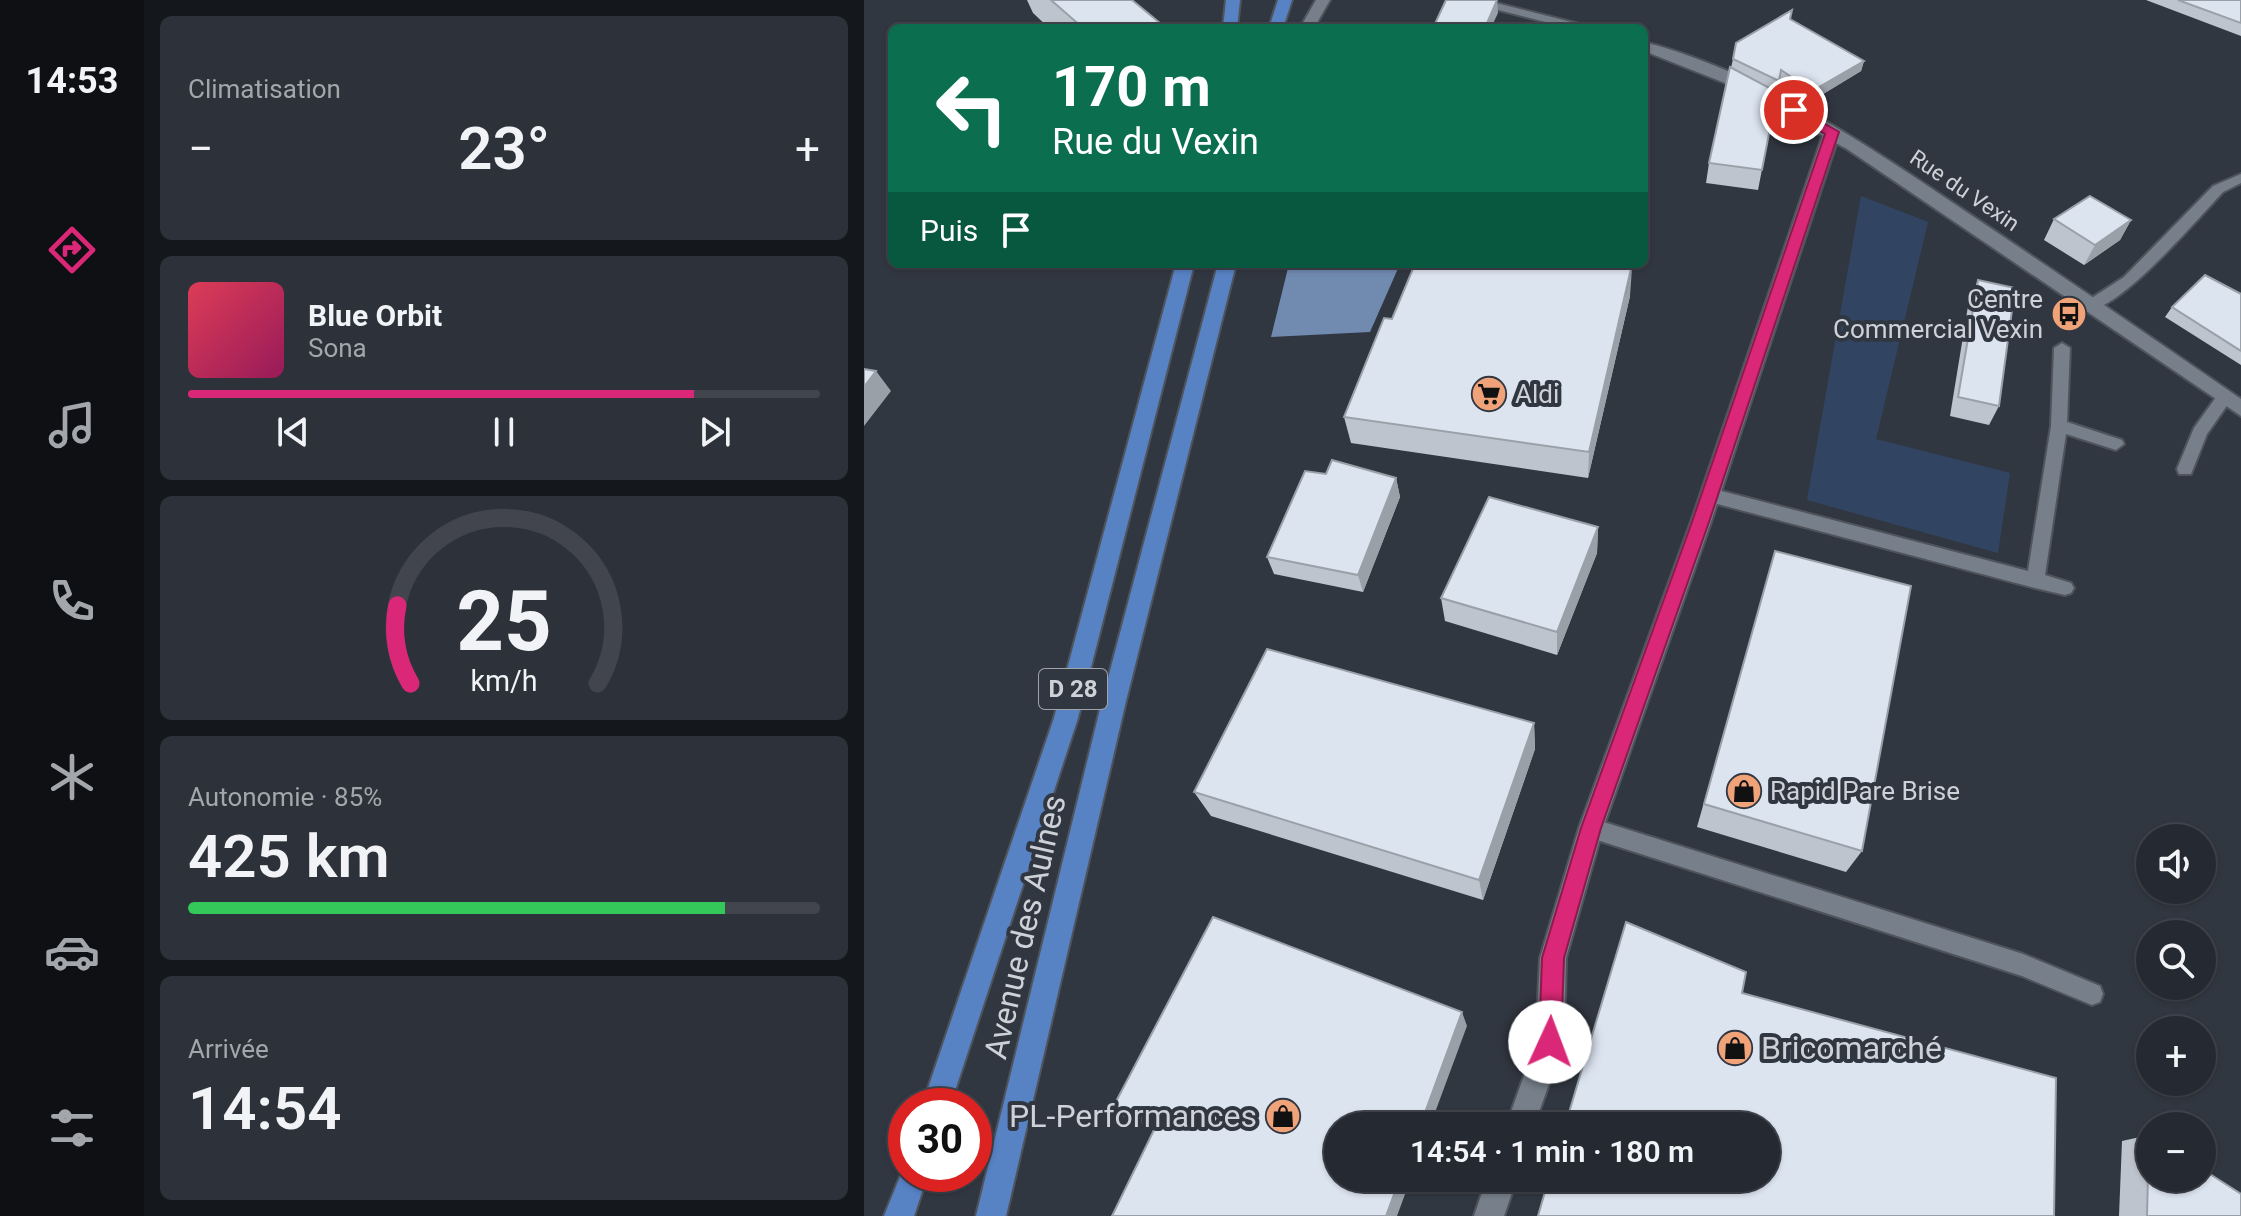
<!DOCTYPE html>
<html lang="fr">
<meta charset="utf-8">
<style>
:root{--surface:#252931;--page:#2d3139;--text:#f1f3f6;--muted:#a3a6ab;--line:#42454d;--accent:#db2777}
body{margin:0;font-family:Roboto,sans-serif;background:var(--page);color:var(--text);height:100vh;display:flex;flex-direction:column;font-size:30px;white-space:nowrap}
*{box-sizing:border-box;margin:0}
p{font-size:26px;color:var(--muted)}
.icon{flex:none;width:44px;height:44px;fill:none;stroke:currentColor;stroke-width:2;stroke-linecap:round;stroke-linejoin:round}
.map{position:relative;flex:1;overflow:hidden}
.drawer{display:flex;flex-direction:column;gap:16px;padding:16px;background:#14171b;width:720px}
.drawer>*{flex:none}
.top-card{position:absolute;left:24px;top:24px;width:760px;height:244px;border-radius:12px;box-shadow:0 2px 6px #0004,0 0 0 2px var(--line);background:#0b6e4f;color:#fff;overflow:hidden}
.fabs{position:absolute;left:1272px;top:824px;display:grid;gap:16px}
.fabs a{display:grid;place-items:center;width:80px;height:80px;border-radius:50%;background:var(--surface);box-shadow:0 2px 6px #0004,0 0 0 2px var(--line);font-size:40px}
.speed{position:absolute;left:24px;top:1088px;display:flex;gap:16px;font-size:40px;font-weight:700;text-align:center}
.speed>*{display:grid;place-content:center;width:104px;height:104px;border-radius:50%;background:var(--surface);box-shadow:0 2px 6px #0004,0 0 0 2px var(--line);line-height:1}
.speed .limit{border:12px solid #d22;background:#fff;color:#111}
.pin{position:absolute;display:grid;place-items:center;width:68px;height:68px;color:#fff;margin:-34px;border:4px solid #fff;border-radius:50%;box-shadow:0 2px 8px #0007}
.me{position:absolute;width:88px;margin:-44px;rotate:2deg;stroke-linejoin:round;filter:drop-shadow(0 0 6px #0008)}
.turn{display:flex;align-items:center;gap:28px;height:168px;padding:0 32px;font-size:36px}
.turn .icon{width:104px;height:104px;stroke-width:2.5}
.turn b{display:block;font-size:56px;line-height:68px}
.then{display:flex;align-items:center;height:76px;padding:0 32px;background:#0003;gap:16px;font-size:30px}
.big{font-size:60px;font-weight:600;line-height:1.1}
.drawer .card{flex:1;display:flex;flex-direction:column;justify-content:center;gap:12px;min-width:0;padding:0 28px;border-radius:12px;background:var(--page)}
.drawer .dial{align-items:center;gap:0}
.dial svg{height:208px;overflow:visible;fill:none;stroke:var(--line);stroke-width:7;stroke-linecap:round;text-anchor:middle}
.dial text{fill:var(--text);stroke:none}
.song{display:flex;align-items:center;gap:24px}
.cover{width:96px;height:96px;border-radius:12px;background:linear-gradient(135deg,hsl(350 70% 55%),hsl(330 70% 35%))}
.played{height:8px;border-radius:4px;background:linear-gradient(90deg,var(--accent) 80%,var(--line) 80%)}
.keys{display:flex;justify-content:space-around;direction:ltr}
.heat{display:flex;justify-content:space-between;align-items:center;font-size:44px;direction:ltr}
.charge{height:12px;border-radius:6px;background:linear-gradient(90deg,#34c759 85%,var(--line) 0)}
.trip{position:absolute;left:460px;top:1112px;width:456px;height:80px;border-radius:40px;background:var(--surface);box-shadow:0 2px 6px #0004,0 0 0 2px var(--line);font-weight:600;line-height:80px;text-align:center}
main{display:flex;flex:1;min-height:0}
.tab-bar{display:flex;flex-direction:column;width:144px;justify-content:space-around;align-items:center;background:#0f1014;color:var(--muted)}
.tab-bar .icon{width:56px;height:56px}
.tab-bar .current{color:var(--accent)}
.tab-bar b{font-size:36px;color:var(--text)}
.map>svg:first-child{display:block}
.green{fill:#314563}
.water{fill:#718ab0}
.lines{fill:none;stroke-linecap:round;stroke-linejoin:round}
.service-casing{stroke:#4f545c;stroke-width:4}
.minor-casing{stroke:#4f545c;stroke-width:4}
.secondary-casing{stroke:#4f545c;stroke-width:4}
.primary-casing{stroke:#4f545c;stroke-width:4}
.service{fill:#777f8a;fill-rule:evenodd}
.minor{fill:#777f8a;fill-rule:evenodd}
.secondary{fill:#777f8a;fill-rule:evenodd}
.primary{fill:#5782c4;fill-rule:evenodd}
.wall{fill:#bdc4ce}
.shaded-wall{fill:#9aa0a8}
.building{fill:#dce4f0;stroke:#9aa0a8;stroke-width:2}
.route{fill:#db2777;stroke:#8e194d;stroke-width:2}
.labels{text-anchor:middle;stroke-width:8;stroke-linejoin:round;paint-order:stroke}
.far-street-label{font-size:22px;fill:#ced2d8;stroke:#313741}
.shield{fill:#313741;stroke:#9fa4ab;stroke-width:2}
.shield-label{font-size:24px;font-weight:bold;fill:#ced2d8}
.poi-label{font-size:26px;fill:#ced2d8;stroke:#313741;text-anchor:start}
.near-street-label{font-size:32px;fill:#ced2d8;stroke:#313741}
.near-poi-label{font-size:32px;fill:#ced2d8;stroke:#313741;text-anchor:start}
</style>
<main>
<nav class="tab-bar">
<b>14:53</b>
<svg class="icon current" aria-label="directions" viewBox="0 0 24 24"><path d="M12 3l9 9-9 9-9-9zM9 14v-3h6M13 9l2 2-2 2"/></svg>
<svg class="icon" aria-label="music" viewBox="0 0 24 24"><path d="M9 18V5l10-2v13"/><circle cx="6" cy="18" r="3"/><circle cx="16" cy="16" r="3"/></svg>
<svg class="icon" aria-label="phone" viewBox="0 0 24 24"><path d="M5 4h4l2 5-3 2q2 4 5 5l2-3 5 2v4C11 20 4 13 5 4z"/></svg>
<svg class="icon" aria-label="climate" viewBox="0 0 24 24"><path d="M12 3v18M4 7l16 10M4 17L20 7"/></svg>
<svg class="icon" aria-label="car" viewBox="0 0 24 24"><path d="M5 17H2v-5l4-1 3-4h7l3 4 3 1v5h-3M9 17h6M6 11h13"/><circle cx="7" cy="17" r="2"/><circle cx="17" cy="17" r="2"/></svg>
<svg class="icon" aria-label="filters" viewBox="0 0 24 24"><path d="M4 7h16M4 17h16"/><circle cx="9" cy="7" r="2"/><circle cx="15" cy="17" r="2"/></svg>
</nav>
<section class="drawer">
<div class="card"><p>Climatisation</p>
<div class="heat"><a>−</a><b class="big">23°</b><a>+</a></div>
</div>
<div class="card">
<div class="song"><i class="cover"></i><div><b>Blue Orbit</b><p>Sona</p></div></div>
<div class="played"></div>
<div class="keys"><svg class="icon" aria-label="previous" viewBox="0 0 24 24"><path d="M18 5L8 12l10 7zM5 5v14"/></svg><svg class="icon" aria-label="pause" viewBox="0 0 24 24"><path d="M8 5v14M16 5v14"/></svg><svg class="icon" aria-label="next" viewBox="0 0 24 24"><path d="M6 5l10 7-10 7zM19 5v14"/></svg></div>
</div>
<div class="card dial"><svg viewBox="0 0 100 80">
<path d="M14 69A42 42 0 1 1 86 69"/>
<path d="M14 69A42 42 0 0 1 9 39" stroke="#db2777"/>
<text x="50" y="56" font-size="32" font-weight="700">25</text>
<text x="50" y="72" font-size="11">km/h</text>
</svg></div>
<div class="card"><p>Autonomie · 85%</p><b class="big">425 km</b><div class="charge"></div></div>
<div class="card"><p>Arrivée</p><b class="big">14:54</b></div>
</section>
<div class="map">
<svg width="1377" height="1216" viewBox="0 0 1377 1216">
<rect width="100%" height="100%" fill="#313741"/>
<path class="green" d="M997,196L1064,222L1012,439L1146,473L1134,553L943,500Z"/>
<path class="water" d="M425,264H536L506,332L407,337Z"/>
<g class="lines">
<defs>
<path id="service" d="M1377,174V183L1359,192C1337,215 1252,315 1223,309V301L1260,277L1349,186Z
M1198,343L1206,348L1203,422L1258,440L1260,444L1252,450L1202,434L1181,575L1207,583L1210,588L1207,593L1201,595L1171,588L846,502L838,495L846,488L1164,571L1187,426L1190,348Z
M1361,391L1369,397L1343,434L1327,474H1315L1313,469L1330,428L1355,393Z
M727,818L1159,954L1236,986L1239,994L1236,1002L1228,1005L1158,976L727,838L720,835L717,828L720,821Z"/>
<path id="minor" d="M968,127L976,132L847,522L739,828L702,958L700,1042L670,1126H642L672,1042L676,958L715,828L827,522L960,132Z
M623,1178H653L640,1216H610Z"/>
<path id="secondary" d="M452,0H466L450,28H436Z
M595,0H620L731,28H705Z
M780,42C896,72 1003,145 1101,211C1194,273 1285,336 1377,399V416L983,149L861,83L780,51Z"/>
<path id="primary" d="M362,0H376L373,28H359Z
M414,0H428L419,28H405Z
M312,264H330L214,718L86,1106H58L190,718Z
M354,264H372L262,701L142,1216H112L238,701Z
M42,1162V1174H64L50,1216H20Z"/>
</defs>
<use href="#service" class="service-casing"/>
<use href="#minor" class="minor-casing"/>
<use href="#secondary" class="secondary-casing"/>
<use href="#primary" class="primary-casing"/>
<use href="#service" class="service"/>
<use href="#minor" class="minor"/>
<use href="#secondary" class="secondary"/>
<use href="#primary" class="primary"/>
</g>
<path class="wall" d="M163,0H268L302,28H185L169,13Z
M1282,0H1377V36Z
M926,19L1000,61L997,71L946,102L915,81L913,91L899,84L913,92L894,190L842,183L845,163L869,59Z
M1190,219L1267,220L1256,240L1220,265L1180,240Z
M1114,280L1135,406L1125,425L1086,416L1105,300Z
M1377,294V365L1301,317L1308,307Z
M766,296L724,478L487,443L480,417L528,319Z
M462,474L532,478L536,497L499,592L410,574L403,557Z
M734,527L733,553L693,655L581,621L577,598Z
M911,551L998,851L982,872L833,827Z
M670,723L671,749L619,900L347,816L330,792Z
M1285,1135L1377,1216H1255L1258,1141Z"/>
<path class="shaded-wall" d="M633,0L634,13L627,28H621Z
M1000,61L997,71L946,102L948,91Z
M1267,220L1256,240L1220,265L1231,245Z
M768,268L766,296L724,478L725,452Z
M12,371L27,391L0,426V387Z
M532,478L536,497L499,592L494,575Z
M734,527L733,553L693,655V632Z
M670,723L671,749L619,900L615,880Z
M598,1012L603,1026L566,1126H556Z
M536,1178H547L533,1216H522Z"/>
<path class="building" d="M187,0H268L302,28H219Z
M582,0H633L621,28H569Z
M1314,0H1377V23Z
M928,10L926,19L1000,61L948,91L917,70L915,81L869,59L872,43Z
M866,67L913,92L898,170L845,163Z
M1226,196L1267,220L1231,245L1190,219Z
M551,264H768L725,452L480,417L520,318L528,319Z
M1341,275L1377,294V351L1308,307Z
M1114,280L1151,288L1135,406L1094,397Z
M0,369L12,371L0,387Z
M468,460L532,478L494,575L403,557L441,471L462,474Z
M625,497L734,527L693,632L577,598Z
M911,551L1047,586L998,851L840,804Z
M403,649L670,723L615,880L330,792Z
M349,917L598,1012L556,1126H474V1178H536L522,1216H248L291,1128L247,1111Z
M762,922L882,972L878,993L1192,1078L1190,1216H674L685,1178H902V1126H701Z
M1285,1135L1286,1178H1338V1169L1377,1194V1216H1283Z"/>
<path class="route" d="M930,106L975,132L845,522L737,828L700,958L697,1042L694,1050L686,1053L678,1050L675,1042L678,958L717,828L828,522L961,134L925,113L924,110Z"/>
<defs>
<symbol id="bus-disc" viewBox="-11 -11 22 22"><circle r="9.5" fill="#f0a279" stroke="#313741"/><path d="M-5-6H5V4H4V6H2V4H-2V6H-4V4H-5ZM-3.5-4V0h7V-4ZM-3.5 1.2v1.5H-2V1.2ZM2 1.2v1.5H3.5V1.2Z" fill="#111"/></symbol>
<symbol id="supermarket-disc" viewBox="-11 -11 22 22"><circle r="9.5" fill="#f0a279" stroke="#313741"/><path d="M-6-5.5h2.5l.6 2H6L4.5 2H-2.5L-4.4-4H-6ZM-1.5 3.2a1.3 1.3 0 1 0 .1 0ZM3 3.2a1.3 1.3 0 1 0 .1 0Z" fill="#111"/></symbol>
<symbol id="shop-disc" viewBox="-11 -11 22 22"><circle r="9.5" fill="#f0a279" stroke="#313741"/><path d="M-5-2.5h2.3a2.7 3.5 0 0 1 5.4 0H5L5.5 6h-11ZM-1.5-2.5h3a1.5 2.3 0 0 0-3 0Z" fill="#111"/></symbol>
</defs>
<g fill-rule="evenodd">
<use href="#bus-disc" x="1185" y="294" width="40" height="40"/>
<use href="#supermarket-disc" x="605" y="374" width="40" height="40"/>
<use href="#shop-disc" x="860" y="771" width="40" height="40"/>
<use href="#shop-disc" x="851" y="1028" width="40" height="40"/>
<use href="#shop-disc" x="399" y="1096" width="40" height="40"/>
</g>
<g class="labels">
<g class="far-street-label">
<text transform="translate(1101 190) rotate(34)" y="8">Rue du Vexin</text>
</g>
<rect class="shield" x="175" y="669" width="68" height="40" rx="6"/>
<g class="shield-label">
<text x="209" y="697">D 28</text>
</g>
<g class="poi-label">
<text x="1179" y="308" text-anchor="end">Centre<tspan x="1179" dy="30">Commercial Vexin</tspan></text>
<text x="651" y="403">Aldi</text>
<text x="906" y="800">Rapid Pare Brise</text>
</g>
<g class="near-street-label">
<text transform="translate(161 927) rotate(-77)" y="11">Avenue des Aulnes</text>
</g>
<g class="near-poi-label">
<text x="897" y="1059">Bricomarché</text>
<text x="393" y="1127" text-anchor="end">PL-Performances</text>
</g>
</g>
</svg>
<div class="fabs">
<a><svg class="icon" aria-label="sound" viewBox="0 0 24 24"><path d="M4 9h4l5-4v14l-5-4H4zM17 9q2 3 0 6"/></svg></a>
<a><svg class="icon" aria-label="search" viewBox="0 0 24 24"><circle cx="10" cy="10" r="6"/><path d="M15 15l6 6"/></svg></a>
<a>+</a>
<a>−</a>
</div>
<div class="speed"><div class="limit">30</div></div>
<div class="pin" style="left:930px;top:110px;background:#d93025"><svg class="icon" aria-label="arrive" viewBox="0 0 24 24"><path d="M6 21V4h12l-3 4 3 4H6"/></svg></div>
<svg class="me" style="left:686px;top:1042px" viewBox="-20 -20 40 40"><circle r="19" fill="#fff"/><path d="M0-13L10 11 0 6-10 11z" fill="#db2777"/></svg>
<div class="trip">14:54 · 1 min · 180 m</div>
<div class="top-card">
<div class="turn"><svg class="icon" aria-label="left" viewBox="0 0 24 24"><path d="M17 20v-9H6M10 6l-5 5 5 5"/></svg><div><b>170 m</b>Rue du Vexin</div></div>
<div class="then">Puis<svg class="icon" aria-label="arrive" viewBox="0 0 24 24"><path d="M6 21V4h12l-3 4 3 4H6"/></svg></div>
</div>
</div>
</main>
